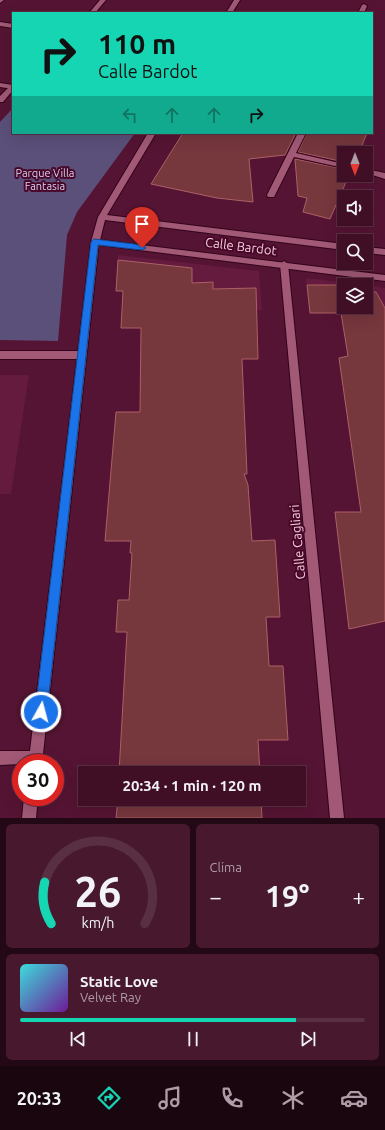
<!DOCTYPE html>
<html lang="es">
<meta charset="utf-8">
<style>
:root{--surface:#400f26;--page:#47182e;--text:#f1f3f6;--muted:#ae9ca7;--line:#592f43;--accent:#16d5b3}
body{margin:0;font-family:Ubuntu,sans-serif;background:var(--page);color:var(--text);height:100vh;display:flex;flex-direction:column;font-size:15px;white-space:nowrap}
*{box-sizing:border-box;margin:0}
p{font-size:13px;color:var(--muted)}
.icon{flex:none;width:22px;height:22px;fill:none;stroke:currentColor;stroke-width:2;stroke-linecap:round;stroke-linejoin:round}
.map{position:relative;height:818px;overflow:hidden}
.drawer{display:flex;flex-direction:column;gap:6px;padding:6px;background:#230815;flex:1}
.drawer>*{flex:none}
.top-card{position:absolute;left:12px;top:12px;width:361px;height:122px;border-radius:0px;box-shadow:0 4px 16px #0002,0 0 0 1px var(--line);background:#16d5b3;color:#111;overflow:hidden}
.needle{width:26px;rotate:180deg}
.buttons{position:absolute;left:337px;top:146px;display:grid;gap:8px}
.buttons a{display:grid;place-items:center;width:36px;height:36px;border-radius:0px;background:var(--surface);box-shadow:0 4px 16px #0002,0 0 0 1px var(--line);font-size:20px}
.speed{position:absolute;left:12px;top:754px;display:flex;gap:8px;font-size:20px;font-weight:700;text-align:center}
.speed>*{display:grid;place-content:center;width:52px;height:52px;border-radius:50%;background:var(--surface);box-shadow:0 4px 16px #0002,0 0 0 1px var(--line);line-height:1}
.speed .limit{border:6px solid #d22;background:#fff;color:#111}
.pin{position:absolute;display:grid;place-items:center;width:34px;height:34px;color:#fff;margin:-41px -17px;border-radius:50% 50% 50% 0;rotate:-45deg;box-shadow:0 0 4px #0007}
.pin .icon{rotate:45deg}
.me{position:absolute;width:44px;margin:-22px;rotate:7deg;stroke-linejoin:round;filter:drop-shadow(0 0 3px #0008)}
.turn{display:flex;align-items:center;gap:14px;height:84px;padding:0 20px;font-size:18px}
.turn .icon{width:52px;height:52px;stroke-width:2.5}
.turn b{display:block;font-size:28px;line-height:34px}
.lanes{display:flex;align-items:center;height:38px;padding:0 20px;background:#0003;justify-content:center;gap:20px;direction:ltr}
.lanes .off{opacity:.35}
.big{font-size:30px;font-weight:600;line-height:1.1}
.drawer .tile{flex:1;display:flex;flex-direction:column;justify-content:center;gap:6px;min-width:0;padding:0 14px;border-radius:6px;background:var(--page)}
.drawer .dial{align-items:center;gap:0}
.dial svg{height:104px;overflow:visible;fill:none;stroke:var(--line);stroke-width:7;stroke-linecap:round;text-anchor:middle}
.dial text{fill:var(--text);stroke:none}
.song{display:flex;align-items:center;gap:12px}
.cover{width:48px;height:48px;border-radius:6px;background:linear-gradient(135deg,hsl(180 70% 55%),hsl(280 70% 35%))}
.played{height:4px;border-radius:2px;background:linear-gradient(90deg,var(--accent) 80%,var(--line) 80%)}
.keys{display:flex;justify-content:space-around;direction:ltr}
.heat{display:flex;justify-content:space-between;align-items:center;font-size:22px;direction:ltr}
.drawer .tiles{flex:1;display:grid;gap:6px;grid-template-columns:1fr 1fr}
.tile:last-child{grid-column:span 2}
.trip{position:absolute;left:78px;top:766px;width:228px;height:40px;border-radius:0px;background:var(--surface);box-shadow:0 4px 16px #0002,0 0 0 1px var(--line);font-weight:600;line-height:40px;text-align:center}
.tabs{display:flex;height:64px;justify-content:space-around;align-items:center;background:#1a060f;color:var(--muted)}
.tabs .icon{width:28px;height:28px}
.tabs .active{color:var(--accent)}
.tabs b{font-size:18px;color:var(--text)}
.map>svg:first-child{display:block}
.built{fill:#641b3d}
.green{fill:#5a507a}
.building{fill:#76373d;stroke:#ad6066}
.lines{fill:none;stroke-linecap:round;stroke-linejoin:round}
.minor-casing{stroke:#33031b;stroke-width:2}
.tertiary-casing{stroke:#33031b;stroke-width:2}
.minor{fill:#a15976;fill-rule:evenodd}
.tertiary{fill:#a15976;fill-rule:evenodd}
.route{fill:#1a73e8;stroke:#114b97}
.labels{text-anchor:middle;stroke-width:4;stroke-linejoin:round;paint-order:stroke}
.far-park-label{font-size:11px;fill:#d7cff1;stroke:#490829}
.street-label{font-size:13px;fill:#f4cbd9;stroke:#490829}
</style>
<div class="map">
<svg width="385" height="818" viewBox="0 0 385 818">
<rect width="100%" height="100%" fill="#551433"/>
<path class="built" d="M118,255L259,271L262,310L192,311V290L116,291Z
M306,278L366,285H344V307H366V285L385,288V334L374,313H310Z
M0,375H29L11,494H0Z"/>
<path class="green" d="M13,108V133H135L77,212L67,235L58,341L0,340V122Z"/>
<path class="building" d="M183,133H296L285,155L249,159L253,202L217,198L151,184Z
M307,133H367L359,153H344V162L298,152Z
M295,159L344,169V175H349L330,219L303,212L307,198L298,196Z
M118,260L192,268V283L213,282V289L256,288L258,359H242L247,474H244L248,485L252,541L275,540L280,617H266L269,666H283L288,740H258L260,773H119L127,632H116L118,600H129L132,553H130L131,541H105L116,412H140L141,328H121L123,291H116Z
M307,285H344V307H366V285H370L371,292H376L385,308V621L349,629L335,512H361L339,358L348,356L341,313H310Z
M118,799H261L262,818H116Z"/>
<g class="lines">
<defs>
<path id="minor" d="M0,0H4L0,3Z
M100,0H106L95,13H89Z
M364,4L367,6L364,13H358L362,5Z
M0,22L13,24V28L0,26Z
M13,85V90L3,102H0V96L10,86Z
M298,133H306L296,153L344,164V168L294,157L274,197H268L267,195Z
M366,169L385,173V179L366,173Z
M95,239L99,242L42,763L0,765V751H30L77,359H0V351H78L91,242Z
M284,261L288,264L344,818H330L280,264Z
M24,797H38L36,818H22Z"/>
<path id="tertiary" d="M234,0H240L232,13H226Z
M0,83L13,85V89L0,87Z
M148,133H156L107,215L344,244V250L105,220L100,240L385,275V281L92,244L91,242L98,217Z
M366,247L385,249V255L366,253Z"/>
</defs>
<use href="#minor" class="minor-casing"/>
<use href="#tertiary" class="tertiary-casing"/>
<use href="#minor" class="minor"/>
<use href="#tertiary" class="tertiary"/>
</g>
<path class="route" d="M94,239L142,245L146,248L142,250L98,245L47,712L45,716L41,718L37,716L35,712L91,242Z"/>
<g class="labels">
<g class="far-park-label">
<text x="45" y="177">Parque Villa<tspan x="45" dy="13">Fantasia</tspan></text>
</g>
<g class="street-label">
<text transform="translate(241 246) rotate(7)" y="5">Calle Bardot</text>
<text transform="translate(297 542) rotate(-95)" y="5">Calle Cagliari</text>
</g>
</g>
</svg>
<div class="buttons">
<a><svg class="needle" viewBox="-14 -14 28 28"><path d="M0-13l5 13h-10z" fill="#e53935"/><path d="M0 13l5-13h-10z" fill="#ae9ca7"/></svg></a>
<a><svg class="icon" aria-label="sound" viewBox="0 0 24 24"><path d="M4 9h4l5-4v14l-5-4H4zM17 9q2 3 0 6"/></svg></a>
<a><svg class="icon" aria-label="search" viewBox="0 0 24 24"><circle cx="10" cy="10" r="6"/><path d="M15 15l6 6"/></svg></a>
<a><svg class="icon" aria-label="layers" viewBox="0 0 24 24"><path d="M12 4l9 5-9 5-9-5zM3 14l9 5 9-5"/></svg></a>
</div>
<div class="speed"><div class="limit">30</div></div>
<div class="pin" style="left:142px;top:248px;background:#d93025"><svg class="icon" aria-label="arrive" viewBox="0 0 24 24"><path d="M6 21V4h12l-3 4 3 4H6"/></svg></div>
<svg class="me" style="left:41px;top:712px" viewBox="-20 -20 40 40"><circle r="17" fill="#1a73e8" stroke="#fff" stroke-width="3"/><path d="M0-11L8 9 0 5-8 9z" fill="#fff"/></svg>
<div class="trip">20:34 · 1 min · 120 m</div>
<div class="top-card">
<div class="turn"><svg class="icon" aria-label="right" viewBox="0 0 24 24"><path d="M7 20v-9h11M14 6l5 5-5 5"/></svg><div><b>110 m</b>Calle Bardot</div></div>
<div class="lanes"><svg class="icon off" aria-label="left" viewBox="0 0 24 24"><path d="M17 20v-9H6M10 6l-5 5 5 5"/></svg><svg class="icon off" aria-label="ahead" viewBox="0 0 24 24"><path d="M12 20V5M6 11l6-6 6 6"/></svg><svg class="icon off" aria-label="ahead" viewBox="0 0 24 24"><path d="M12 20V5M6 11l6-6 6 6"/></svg><svg class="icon" aria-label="right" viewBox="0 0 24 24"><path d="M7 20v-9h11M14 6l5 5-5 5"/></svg></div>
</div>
</div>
<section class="drawer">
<div class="tiles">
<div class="tile dial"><svg viewBox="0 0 100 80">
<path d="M14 69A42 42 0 1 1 86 69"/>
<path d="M14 69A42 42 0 0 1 9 37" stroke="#16d5b3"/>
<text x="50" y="56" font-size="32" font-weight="700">26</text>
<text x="50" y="72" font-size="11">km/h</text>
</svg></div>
<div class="tile"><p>Clima</p>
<div class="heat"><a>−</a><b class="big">19°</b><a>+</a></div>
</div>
<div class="tile">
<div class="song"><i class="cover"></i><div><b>Static Love</b><p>Velvet Ray</p></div></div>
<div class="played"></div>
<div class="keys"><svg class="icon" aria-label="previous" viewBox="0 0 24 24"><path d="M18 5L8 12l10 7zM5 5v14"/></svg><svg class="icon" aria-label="pause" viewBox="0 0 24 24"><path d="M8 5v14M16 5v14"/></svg><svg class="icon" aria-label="next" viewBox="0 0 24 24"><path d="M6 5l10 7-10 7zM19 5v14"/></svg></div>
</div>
</div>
</section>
<nav class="tabs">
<b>20:33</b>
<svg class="icon active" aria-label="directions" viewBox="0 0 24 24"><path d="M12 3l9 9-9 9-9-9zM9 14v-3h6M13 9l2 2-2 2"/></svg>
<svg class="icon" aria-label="music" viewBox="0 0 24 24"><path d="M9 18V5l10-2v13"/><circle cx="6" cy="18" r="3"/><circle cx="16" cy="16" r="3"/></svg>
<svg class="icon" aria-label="phone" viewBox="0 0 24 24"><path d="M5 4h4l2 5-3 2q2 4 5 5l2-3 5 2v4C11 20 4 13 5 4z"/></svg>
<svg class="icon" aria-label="climate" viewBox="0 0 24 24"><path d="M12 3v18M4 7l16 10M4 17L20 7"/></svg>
<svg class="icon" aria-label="car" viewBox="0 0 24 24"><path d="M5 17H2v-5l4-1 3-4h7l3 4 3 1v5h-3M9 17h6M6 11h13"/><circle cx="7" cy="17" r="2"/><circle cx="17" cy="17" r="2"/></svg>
</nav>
